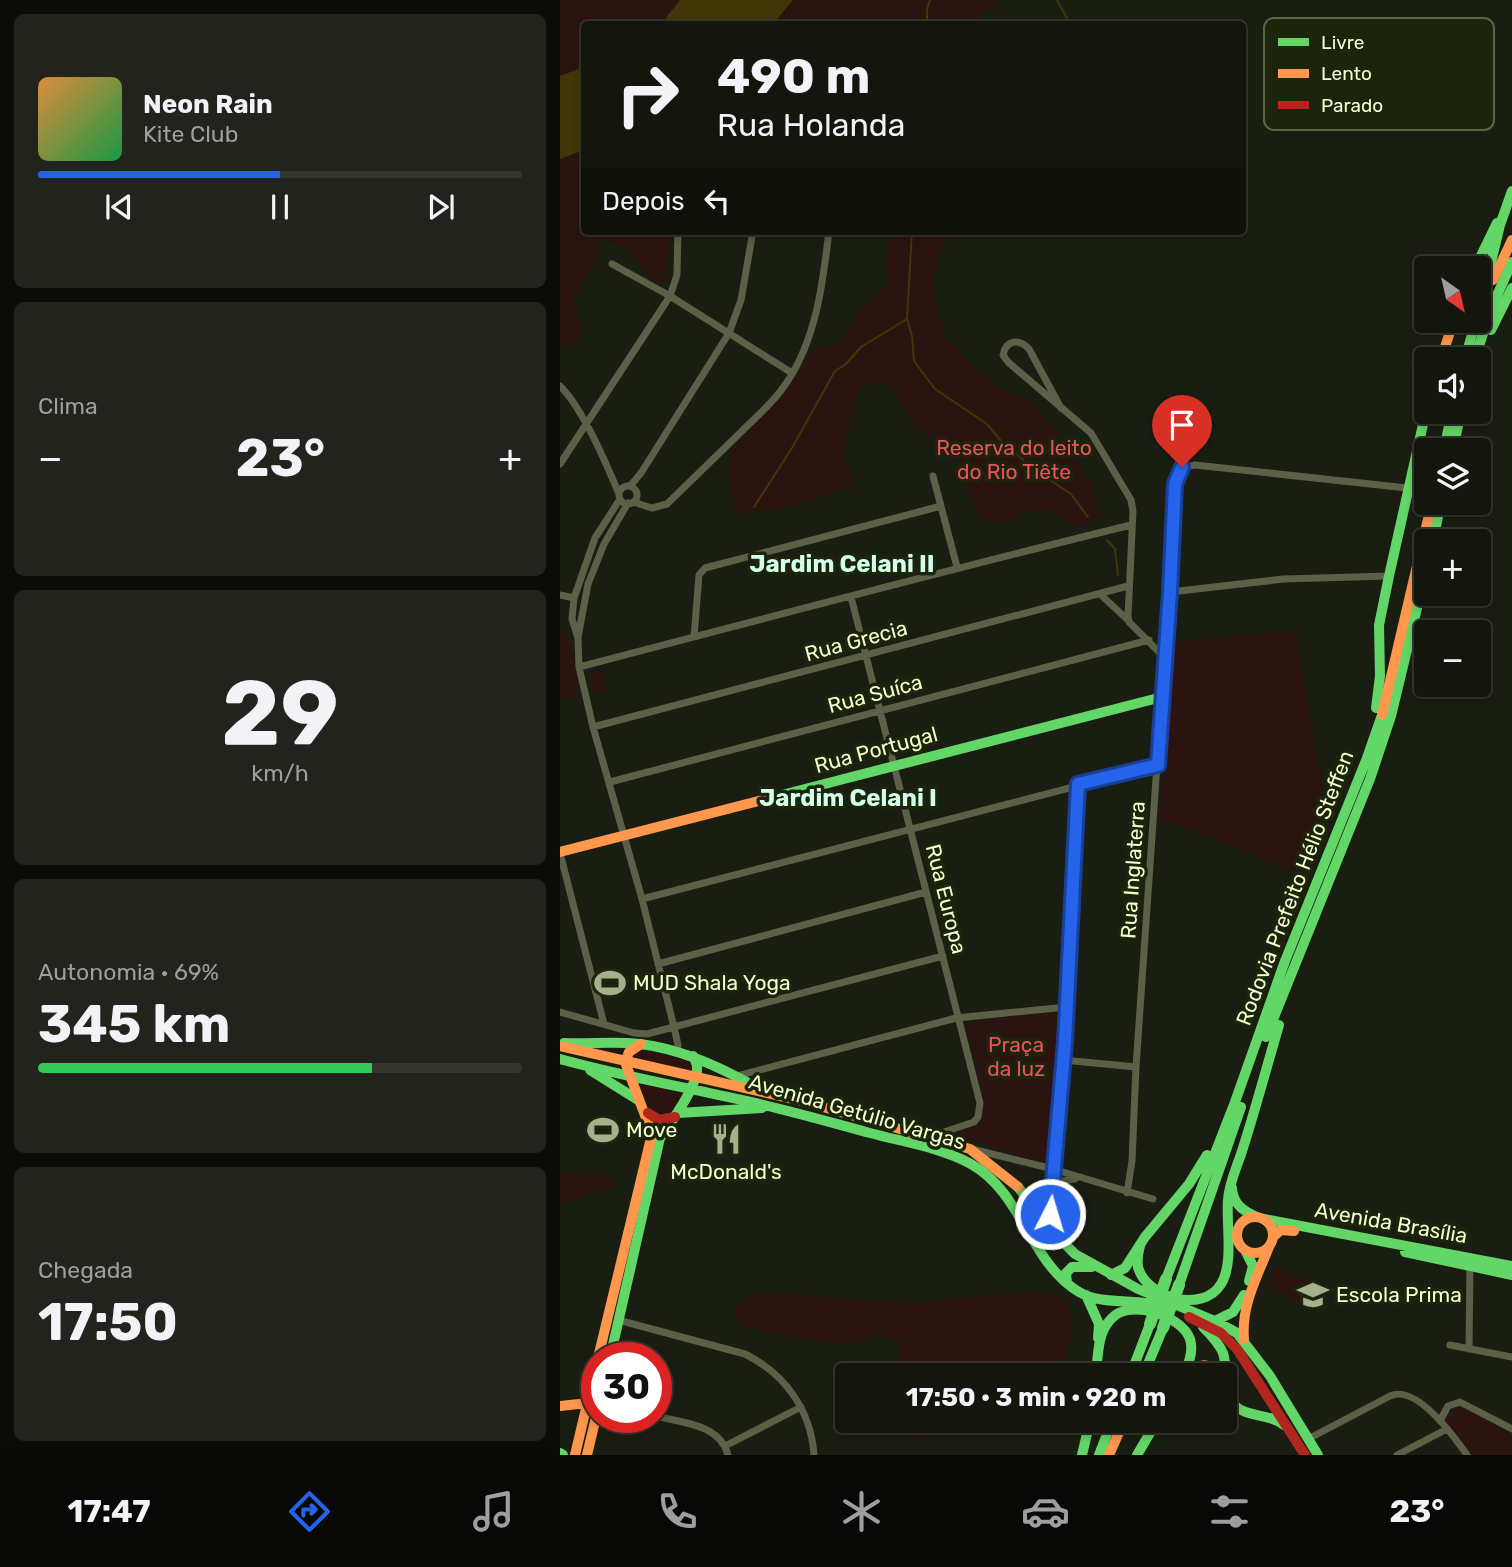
<!DOCTYPE html>
<html lang="pt">
<meta charset="utf-8">
<style>
:root{--surface:#14160e;--page:#21231c;--text:#f1f3f6;--muted:#9d9f9e;--line:#33352e;--accent:#2563eb}
body{margin:0;font-family:Rubik,sans-serif;background:var(--page);color:var(--text);height:100vh;display:flex;flex-direction:column;font-size:26px;white-space:nowrap}
*{box-sizing:border-box;margin:0}
p{font-size:23px;color:var(--muted)}
.icon{flex:none;width:38px;height:38px;fill:none;stroke:currentColor;stroke-width:2;stroke-linecap:round;stroke-linejoin:round}
.map{position:relative;flex:1;overflow:hidden}
.details{display:flex;flex-direction:column;gap:14px;padding:14px;background:#0b0c08;width:560px}
.details>*{flex:none}
.top-card{position:absolute;left:21px;top:21px;width:665px;height:214px;border-radius:7px;box-shadow:0 4px 10px #0003,0 0 0 2px var(--line);background:#14160e;color:var(--text);overflow:hidden}
.needle{width:46px;rotate:146deg}
.tools{position:absolute;left:854px;top:256px;display:grid;gap:14px}
.tools a{display:grid;place-items:center;width:77px;height:77px;border-radius:7px;background:var(--surface);box-shadow:0 4px 10px #0003,0 0 0 2px var(--line);font-size:35px}
.speed{position:absolute;left:21px;top:1342px;display:flex;gap:14px;font-size:35px;font-weight:700;text-align:center}
.speed>*{display:grid;place-content:center;width:91px;height:91px;border-radius:50%;background:var(--surface);box-shadow:0 4px 10px #0003,0 0 0 2px var(--line);line-height:1}
.speed .limit{border:10px solid #d22;background:#fff;color:#111}
.pin{position:absolute;display:grid;place-items:center;width:60px;height:60px;color:#fff;margin:-72px -30px;border-radius:50% 50% 50% 0;rotate:-45deg;box-shadow:0 0 7px #0007}
.pin .icon{rotate:45deg}
.me{position:absolute;width:77px;margin:-38px;rotate:5deg;stroke-linejoin:round;filter:drop-shadow(0 0 5px #0008)}
.turn{display:flex;align-items:center;gap:24px;height:147px;padding:0 21px;font-size:32px}
.turn .icon{width:91px;height:91px;stroke-width:2.5}
.turn b{display:block;font-size:49px;line-height:60px}
.then{display:flex;align-items:center;height:66px;padding:0 21px;background:#0003;gap:14px;font-size:26px}
.big{font-size:52px;font-weight:700;line-height:1.1}
.details .card{flex:1;display:flex;flex-direction:column;justify-content:center;gap:10px;min-width:0;padding:0 24px;border-radius:10px;background:var(--page)}
.details .dial{align-items:center;gap:0}
.dial b{font-size:91px;line-height:1}
.song{display:flex;align-items:center;gap:21px}
.cover{width:84px;height:84px;border-radius:10px;background:linear-gradient(135deg,hsl(30 70% 55%),hsl(140 70% 35%))}
.played{height:7px;border-radius:4px;background:linear-gradient(90deg,var(--accent) 50%,var(--line) 50%)}
.keys{display:flex;justify-content:space-around;direction:ltr}
.heat{display:flex;justify-content:space-between;align-items:center;font-size:38px;direction:ltr}
.charge{height:10px;border-radius:5px;background:linear-gradient(90deg,#34c759 69%,var(--line) 0)}
.trip{position:absolute;left:275px;top:1363px;width:402px;height:70px;border-radius:7px;background:var(--surface);box-shadow:0 4px 10px #0003,0 0 0 2px var(--line);font-weight:700;line-height:70px;text-align:center}
.dock{display:flex;height:112px;justify-content:space-around;align-items:center;background:#080906;color:var(--muted)}
.dock .icon{width:49px;height:49px}
.dock .active{color:var(--accent)}
.dock b{font-size:32px;color:var(--text)}
main{display:flex;flex:1;min-height:0}
.map>svg:first-child{display:block}
.green{fill:#2b140f}
.water{fill:#403607}
.lines{fill:none;stroke-linecap:round;stroke-linejoin:round}
.stream{stroke:#403607;stroke-width:2}
.street{stroke:#5b6046;stroke-width:7}
.fast{stroke:#63d668;stroke-width:10}
.slow{stroke:#ff974d;stroke-width:10}
.jam{stroke:#b3261e;stroke-width:10}
.fast-bridge{stroke:#63d668;stroke-width:12}
.route-casing{stroke:#184099;stroke-width:18}
.route{stroke:#2563eb;stroke-width:12}
.labels{text-anchor:middle;stroke-width:7;stroke-linejoin:round;paint-order:stroke}
.park-label{font-size:21px;fill:#e8535e;stroke:#1c240c}
.street-label{font-size:21px;fill:#f1ffcf;stroke:#1c240c}
.poi-label{font-size:21px;fill:#f1ffcf;stroke:#1c240c;text-anchor:start}
.quarter-label{font-size:24px;font-weight:bold;fill:#d1ffea;stroke:#1c240c}
.key{fill:#1c240c;stroke:#5c6646;stroke-width:2}
.key-label{font-size:19px;fill:#f1ffcf}
</style>
<main>
<section class="details">
<div class="card">
<div class="song"><i class="cover"></i><div><b>Neon Rain</b><p>Kite Club</p></div></div>
<div class="played"></div>
<div class="keys"><svg class="icon" aria-label="previous" viewBox="0 0 24 24"><path d="M18 5L8 12l10 7zM5 5v14"/></svg><svg class="icon" aria-label="pause" viewBox="0 0 24 24"><path d="M8 5v14M16 5v14"/></svg><svg class="icon" aria-label="next" viewBox="0 0 24 24"><path d="M6 5l10 7-10 7zM19 5v14"/></svg></div>
</div>
<div class="card"><p>Clima</p>
<div class="heat"><a>−</a><b class="big">23°</b><a>+</a></div>
</div>
<div class="card dial"><b>29</b><p>km/h</p></div>
<div class="card"><p>Autonomia · 69%</p><b class="big">345 km</b><div class="charge"></div></div>
<div class="card"><p>Chegada</p><b class="big">17:50</b></div>
</section>
<div class="map">
<svg width="952" height="1455" viewBox="0 0 952 1455">
<rect width="100%" height="100%" fill="#1a1e12"/>
<path class="green" d="M0,0H120L101,24H24V67L0,76Z
M225,0H436L434,11L423,10L414,24H204Z
M24,140V231H111C107,248 109,264 105,281L102,283C82,279 84,266 73,256C67,249 51,243 43,238L34,252L35,261L13,298L18,318L24,329L11,348L0,342V149Z
M329,231H399L395,239L387,240L384,243L375,266L373,293L385,338L401,352L416,370L429,377L437,387L469,401L477,408L485,420L495,428L532,486L541,514L535,520L518,528L516,524L504,521L487,509L465,511L449,521L440,523L420,519C409,500 412,482 396,464L400,461C393,447 369,439 358,426C346,413 336,395 326,380L308,383L300,387L282,451L294,478L289,488L264,494L241,505H228L215,510H197L179,515C172,507 174,503 172,493C168,476 165,462 174,447L242,368L252,350L279,343L294,321L296,313L327,284Z
M0,631C13,641 24,681 16,695L0,700Z
M717,632H736L764,800L740,874L637,832L600,819L610,642Z
M42,668L47,691L34,695L30,675L33,670Z
M491,1012L499,1015L490,1158L482,1163L417,1143L404,1136L389,1135C398,1133 408,1131 415,1124C434,1105 412,1051 406,1027L408,1022Z
M79,1050L131,1061L134,1072L71,1059Z
M85,1082L122,1094C117,1110 112,1119 94,1114L79,1085L87,1086Z
M0,1170L21,1177L47,1175L59,1185L36,1190L8,1203L0,1202Z
M714,1268L750,1282L742,1302L706,1287Z
M485,1291L507,1300L513,1330L500,1375H342L337,1359L343,1343L316,1335L293,1343L265,1342L182,1327L175,1314L177,1305L197,1292L361,1304C402,1295 444,1296 485,1291Z
M901,1404L950,1434L952,1455H910L883,1420Z
M338,1421H370L369,1441L337,1431Z"/>
<path class="water" d="M120,0H233L213,24H101Z
M24,67V150L0,159V76Z"/>
<g class="lines">
<path class="stream" d="M497,0L510,24
M367,24V9L370,0
M352,231L347,319L352,336L354,361L375,389L427,424L442,442L479,473L511,494L528,517
M194,507L232,448L275,371L286,364L301,347L347,319
M547,540L555,549L558,575"/>
<path class="street" d="M52,264L110,296L232,373
M0,386C23,409 46,463 59,494
M501,408L469,349C459,338 446,340 443,355L448,362L531,433L571,500L573,511L568,617L569,622L604,657
M0,464L110,296L117,275L118,231
M373,476L397,567
M70,486L81,473L169,333L181,300L193,231
M59 495a9 9 0 1 1 18 0a9 9 0 1 1-18 0Z
M60,499L35,538L14,598L12,619L18,638L19,667L33,727L82,899L114,1027L118,1045L117,1052
M73,502L92,508L107,504C132,480 156,456 181,432C196,417 213,403 225,385C256,341 263,283 269,231
M610,592L724,579L829,576
M0,595L14,598
M541,595L569,621
M291,597L420,1103L418,1117L414,1122L369,1137
M18,637L28,584L44,544L68,503
M134,637L139,575L145,568L381,506
M19,667C203,619 387,570 571,525
M33,727L568,586
M50,782L589,640
M0,853L44,1024
M82,899L598,765
M98,964L366,892
M0,1012L74,1033L87,1034L383,956
M503,1060L576,1067
M177,1076L396,1018L507,1007
M412,1149L493,1169L593,1199
M492,1186L502,1181L515,1179
M567,1193L572,1161L576,1067L617,476L622,467L635,465L847,488
M474,1207L482,1203L490,1191
M491,1227L490,1202L505,1042L518,784
M58,1320L185,1354C225,1374 251,1410 254,1455
M890,1345L952,1357
M909,1349L910,1264
M96,1416C123,1423 160,1424 168,1455
M880,1421L888,1406L900,1402L952,1429
M748,1439L830,1396C856,1384 893,1435 907,1455
M165,1446L241,1407
M837,1455L887,1429"/>
<path class="fast" d="M915,268L937,223
M919,312L940,225L952,191
M931,330L952,288
M905,359L916,320
M915,359L930,311L952,262
M884,450L892,411
M893,450L901,411
M873,541L881,502
M829,576L866,411
M816,708L820,676L819,625L829,576
M214,797L602,697
M706,1037L810,779L831,716L866,571
M4,1043C29,1044 55,1041 80,1044C122,1049 161,1067 197,1088
M0,1059C62,1076 124,1087 186,1101C228,1110 269,1122 310,1133C343,1142 380,1147 411,1164C463,1193 469,1262 519,1292C543,1306 576,1298 602,1306
M30,1070L78,1100
M118,1113L202,1108
M458,1187L492,1231L515,1254L578,1289L655,1321L677,1333L710,1376L758,1455
M672,1188C673,1204 683,1211 697,1217
M704,1219L952,1266
M580,1246C578,1253 577,1260 578,1267C586,1298 643,1314 661,1284C674,1264 666,1224 668,1200C669,1182 678,1165 683,1148C696,1107 707,1066 719,1025
M685,1250L693,1266L689,1281
M845,1252L952,1275
M551,1275L565,1268L585,1237L629,1184L647,1155
M606,1279L675,1102L725,961L807,758L822,715
M507,1283L506,1273L512,1267H532
M619,1285L681,1107
M526,1295L539,1324L538,1338
M655,1321L673,1312L684,1295
M643,1327C650,1334 659,1343 663,1353C669,1370 660,1391 674,1405C687,1418 710,1413 724,1425
M50,1358L100,1138C110,1124 139,1084 137,1067C137,1065 134,1058 133,1056
M536,1376C538,1357 537,1333 551,1319C569,1298 621,1315 630,1339C634,1352 628,1365 623,1376
M570,1376L590,1324
M583,1376L603,1328
M0,1453L3,1455
M522,1455L530,1421
M539,1455L552,1421
M577,1455L597,1421"/>
<path class="slow" d="M933,280L952,240
M881,359L894,320
M822,715L872,502
M0,852L214,797
M0,1046L242,1101L410,1149L458,1187
M677 1235a18 18 0 1 1 36 0a18 18 0 1 1-36 0Z
M713,1237L721,1230L734,1231
M684,1339C681,1306 697,1277 709,1247
M38,1358L92,1134L65,1062L69,1052L81,1044
M623,1375C637,1364 649,1360 661,1376
M0,1406L37,1402
M15,1455L37,1362
M27,1455L37,1413
M549,1455L564,1421"/>
<path class="jam" d="M88,1113L99,1120L115,1117
M629,1317L661,1333L677,1349L745,1455"/>
<path class="fast-bridge" d="M590,1324L606,1279
M603,1328L619,1285"/>
</g>
<g class="lines">
<defs>
<path id="route" d="M490,1214L505,1042L518,784L598,765L610,592L615,484L622,467"/>
</defs>
<use href="#route" class="route-casing"/>
<use href="#route" class="route"/>
</g>
<defs>
<symbol id="stadium-bare" viewBox="-9 -9 18 18"><path d="M0-5a6.5 5 0 1 0 0 10a6.5 5 0 1 0 0-10ZM-3.5-1.8h7v3.6h-7Z" fill="#a6b08d" stroke="#1c240c" stroke-width="2.5" paint-order="stroke"/></symbol>
<symbol id="restaurant-bare" viewBox="-9 -9 18 18"><path d="M-5-6h1v4h1v-4h1v4h1v-4h1v5L-1.5 .5V6h-2V.5L-5-1ZM5-6V6H3V1.5H1.5Q1.5-4 5-6Z" fill="#a6b08d" stroke="#1c240c" stroke-width="2.5" paint-order="stroke"/></symbol>
<symbol id="school-bare" viewBox="-9 -9 18 18"><path d="M0-5L7-2L0 1L-7-2ZM-4 1L0 2.5L4 1V4Q0 6-4 4Z" fill="#a6b08d" stroke="#1c240c" stroke-width="2.5" paint-order="stroke"/></symbol>
</defs>
<g fill-rule="evenodd">
<use href="#stadium-bare" x="28" y="961" width="44" height="44"/>
<use href="#stadium-bare" x="21" y="1108" width="44" height="44"/>
<use href="#restaurant-bare" x="144" y="1117" width="44" height="44"/>
<use href="#school-bare" x="731" y="1273" width="44" height="44"/>
</g>
<g class="labels">
<g class="park-label">
<text x="454" y="455">Reserva do leito<tspan x="454" dy="24">do Rio Tiête</tspan></text>
<text x="456" y="1052">Praça<tspan x="456" dy="24">da luz</tspan></text>
</g>
<g class="street-label">
<text transform="translate(296 641) rotate(-15)" y="7">Rua Grecia</text>
<text transform="translate(315 694) rotate(-15)" y="7">Rua Suíca</text>
<text transform="translate(316 750) rotate(-15)" y="7">Rua Portugal</text>
<text transform="translate(573 870) rotate(-86)" y="7">Rua Inglaterra</text>
<text transform="translate(735 888) rotate(-69)" y="7">Rodovia Prefeito Hélio Steffen</text>
<text transform="translate(386 899) rotate(76)" y="7">Rua Europa</text>
<text transform="translate(297 1112) rotate(16)" y="7">Avenida Getúlio Vargas</text>
<text transform="translate(831 1223) rotate(10)" y="7">Avenida Brasília</text>
</g>
<g class="poi-label">
<text x="73" y="990">MUD Shala Yoga</text>
<text x="66" y="1137">Move</text>
<text x="166" y="1179" text-anchor="middle">McDonald's</text>
<text x="776" y="1302">Escola Prima</text>
</g>
<g class="quarter-label">
<text x="282" y="572">Jardim Celani II</text>
<text x="288" y="806">Jardim Celani I</text>
</g>
</g>
<rect x="704" y="18" width="230" height="112" rx="10" class="key"/>
<rect x="718" y="38" width="31" height="8" fill="#63d668"/>
<rect x="718" y="69" width="31" height="9" fill="#ff974d"/>
<rect x="718" y="101" width="31" height="8" fill="#b3261e"/>
<g class="key-label">
<text x="761" y="49">Livre</text>
<text x="761" y="80">Lento</text>
<text x="761" y="112">Parado</text>
</g>
</svg>
<div class="tools">
<a><svg class="needle" viewBox="-14 -14 28 28"><path d="M0-13l5 13h-10z" fill="#e53935"/><path d="M0 13l5-13h-10z" fill="#9d9f9e"/></svg></a>
<a><svg class="icon" aria-label="sound" viewBox="0 0 24 24"><path d="M4 9h4l5-4v14l-5-4H4zM17 9q2 3 0 6"/></svg></a>
<a><svg class="icon" aria-label="layers" viewBox="0 0 24 24"><path d="M12 4l9 5-9 5-9-5zM3 14l9 5 9-5"/></svg></a>
<a>+</a>
<a>−</a>
</div>
<div class="speed"><div class="limit">30</div></div>
<div class="pin" style="left:622px;top:467px;background:#d93025"><svg class="icon" aria-label="arrive" viewBox="0 0 24 24"><path d="M6 21V4h12l-3 4 3 4H6"/></svg></div>
<svg class="me" style="left:490px;top:1214px" viewBox="-20 -20 40 40"><circle r="17" fill="#2563eb" stroke="#fff" stroke-width="3"/><path d="M0-11L8 9 0 5-8 9z" fill="#fff"/></svg>
<div class="trip">17:50 · 3 min · 920 m</div>
<div class="top-card">
<div class="turn"><svg class="icon" aria-label="right" viewBox="0 0 24 24"><path d="M7 20v-9h11M14 6l5 5-5 5"/></svg><div><b>490 m</b>Rua Holanda</div></div>
<div class="then">Depois<svg class="icon" aria-label="left" viewBox="0 0 24 24"><path d="M17 20v-9H6M10 6l-5 5 5 5"/></svg></div>
</div>
</div>
</main>
<nav class="dock">
<b>17:47</b>
<svg class="icon active" aria-label="directions" viewBox="0 0 24 24"><path d="M12 3l9 9-9 9-9-9zM9 14v-3h6M13 9l2 2-2 2"/></svg>
<svg class="icon" aria-label="music" viewBox="0 0 24 24"><path d="M9 18V5l10-2v13"/><circle cx="6" cy="18" r="3"/><circle cx="16" cy="16" r="3"/></svg>
<svg class="icon" aria-label="phone" viewBox="0 0 24 24"><path d="M5 4h4l2 5-3 2q2 4 5 5l2-3 5 2v4C11 20 4 13 5 4z"/></svg>
<svg class="icon" aria-label="climate" viewBox="0 0 24 24"><path d="M12 3v18M4 7l16 10M4 17L20 7"/></svg>
<svg class="icon" aria-label="car" viewBox="0 0 24 24"><path d="M5 17H2v-5l4-1 3-4h7l3 4 3 1v5h-3M9 17h6M6 11h13"/><circle cx="7" cy="17" r="2"/><circle cx="17" cy="17" r="2"/></svg>
<svg class="icon" aria-label="filters" viewBox="0 0 24 24"><path d="M4 7h16M4 17h16"/><circle cx="9" cy="7" r="2"/><circle cx="15" cy="17" r="2"/></svg>
<b>23°</b>
</nav>
